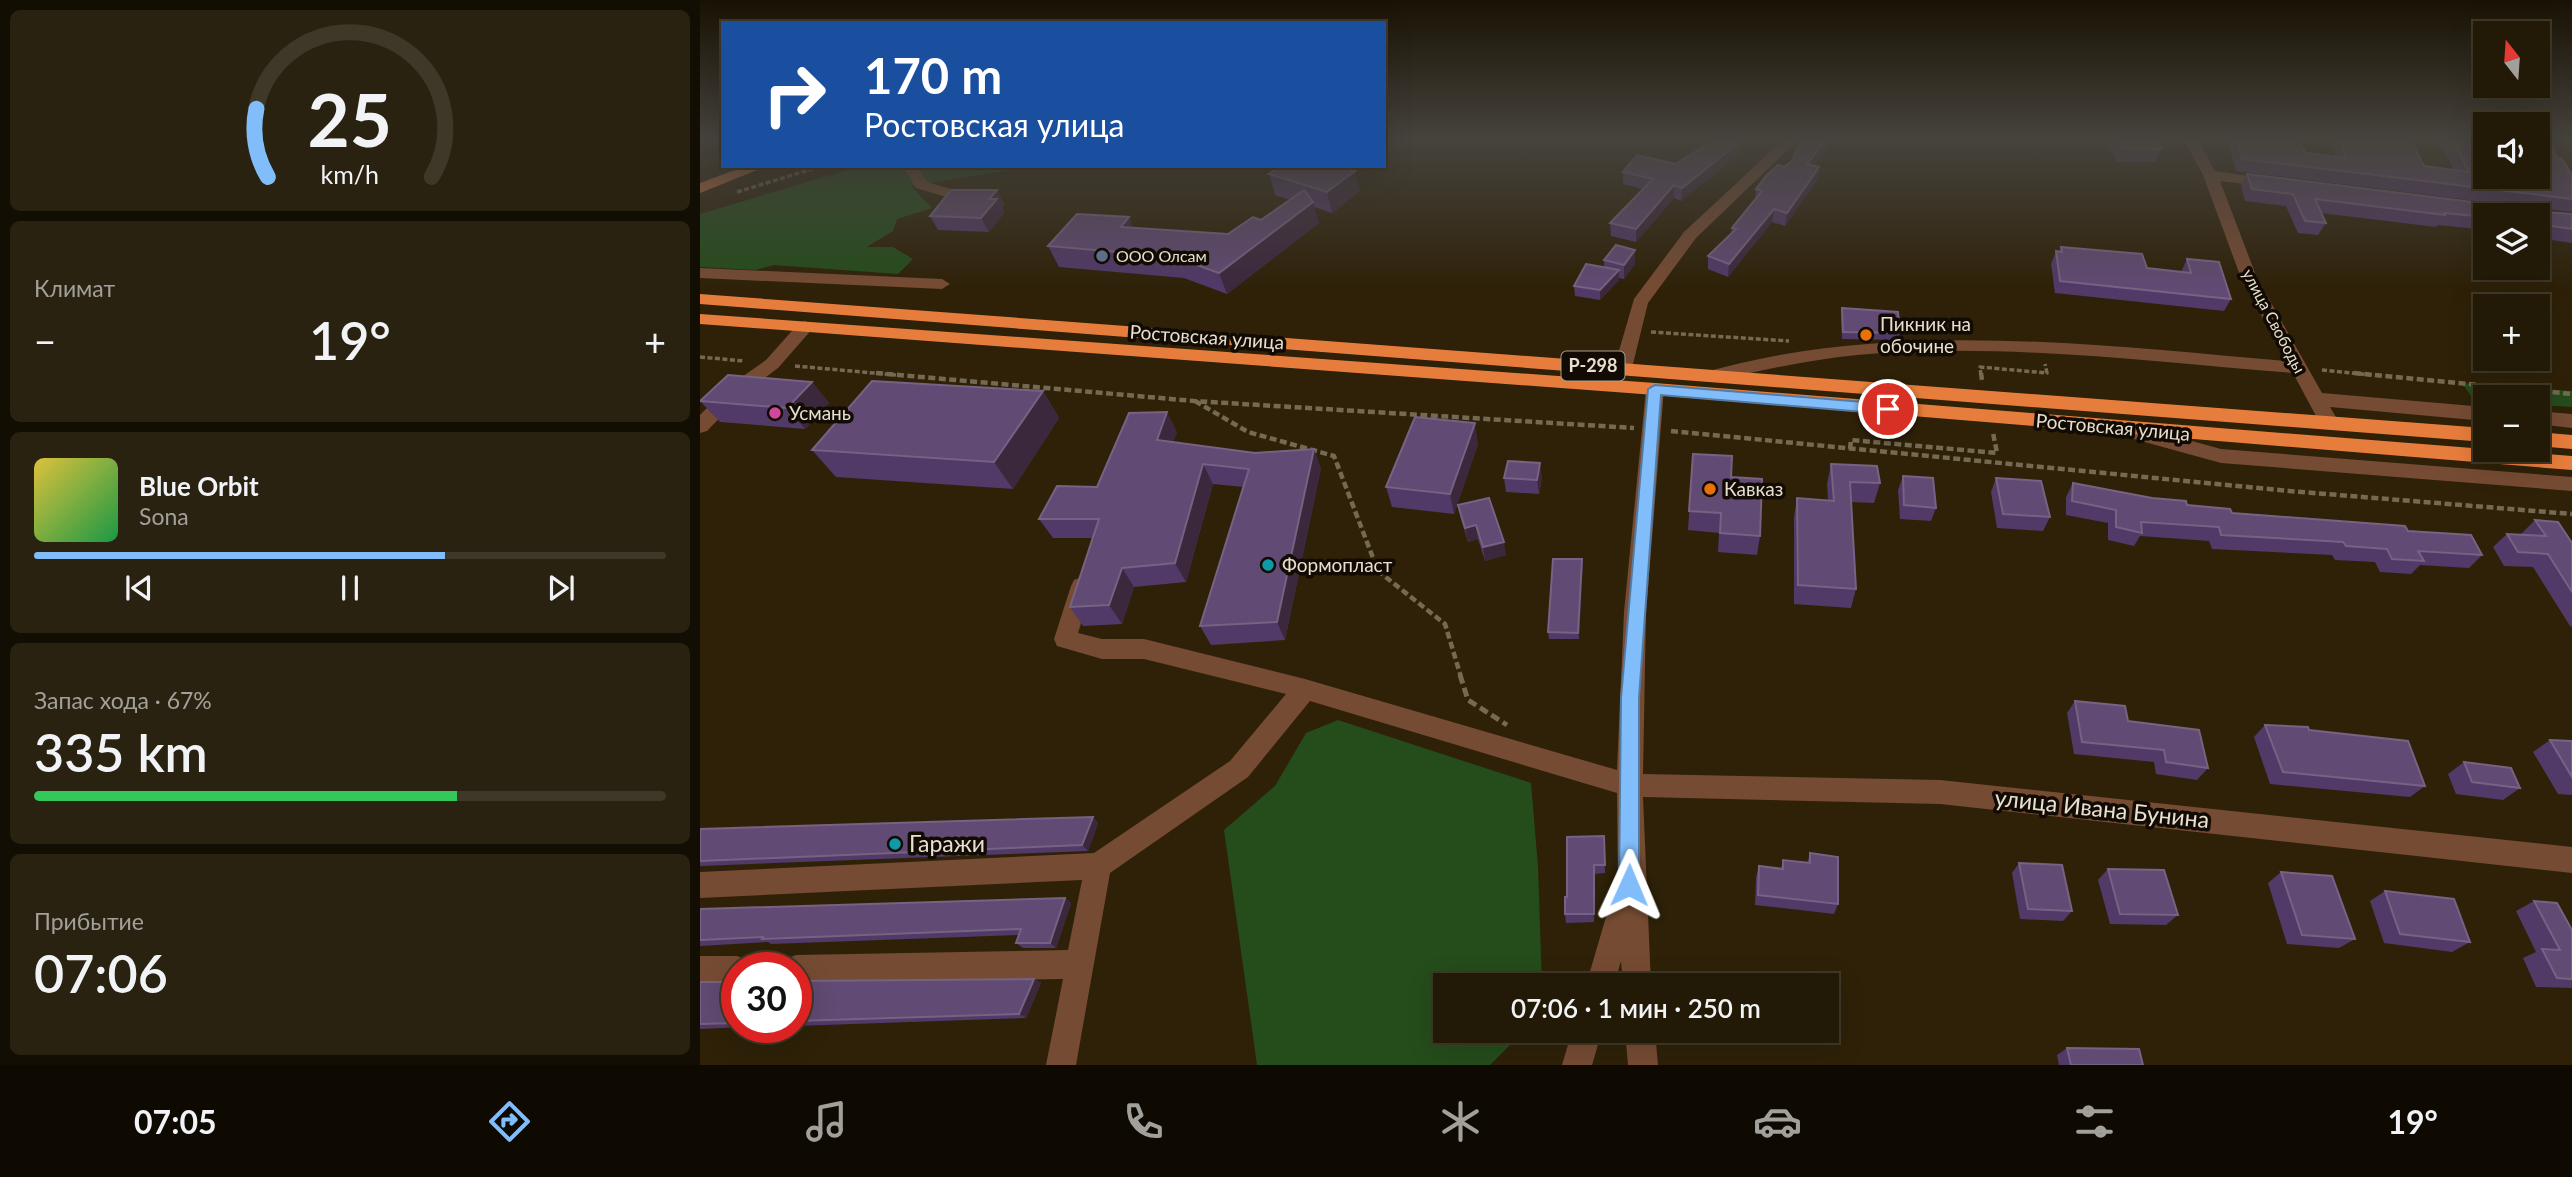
<!DOCTYPE html>
<html lang="ru">
<meta charset="utf-8">
<style>
:root{--surface:#221906;--page:#2a2210;--text:#f1f3f6;--muted:#a2a09b;--line:#3f3828;--accent:#81bdfa}
body{margin:0;font-family:Lato,sans-serif;background:var(--page);color:var(--text);height:100vh;display:flex;flex-direction:column;font-size:26px;white-space:nowrap}
*{box-sizing:border-box;margin:0}
p{font-size:23px;color:var(--muted)}
.icon{flex:none;width:38px;height:38px;fill:none;stroke:currentColor;stroke-width:2;stroke-linecap:round;stroke-linejoin:round}
.map{position:relative;flex:1;overflow:hidden}
.sheet{display:flex;flex-direction:column;gap:10px;padding:10px;background:#130e03;width:700px}
.sheet>*{flex:none}
.guide{position:absolute;left:21px;top:21px;width:665px;height:147px;border-radius:0px;box-shadow:0 7px 28px #0002,0 0 0 2px var(--line);background:#1a4fa0;color:#fff;overflow:hidden}
.needle{width:46px;rotate:343deg}
.tools{position:absolute;left:1773px;top:21px;display:grid;gap:14px}
.tools a{display:grid;place-items:center;width:77px;height:77px;border-radius:0px;background:var(--surface);box-shadow:0 7px 28px #0002,0 0 0 2px var(--line);font-size:35px}
.speed{position:absolute;left:21px;top:952px;display:flex;gap:14px;font-size:35px;font-weight:700;text-align:center}
.speed>*{display:grid;place-content:center;width:91px;height:91px;border-radius:50%;background:var(--surface);box-shadow:0 7px 28px #0002,0 0 0 2px var(--line);line-height:1}
.speed .limit{border:10px solid #d22;background:#fff;color:#111}
.pin{position:absolute;display:grid;place-items:center;width:60px;height:60px;color:#fff;margin:-30px;border:4px solid #fff;border-radius:50%;box-shadow:0 2px 7px #0007}
.me{position:absolute;width:77px;margin:-38px;rotate:1deg;stroke-linejoin:round;filter:drop-shadow(0 0 5px #0008)}
.turn{display:flex;align-items:center;gap:24px;height:147px;padding:0 28px;font-size:32px}
.turn .icon{width:91px;height:91px;stroke-width:2.5}
.turn b{display:block;font-size:49px;line-height:60px}
.big{font-size:52px;font-weight:600;line-height:1.1}
.sheet .card{flex:1;display:flex;flex-direction:column;justify-content:center;gap:10px;min-width:0;padding:0 24px;border-radius:10px;background:var(--page)}
.sheet .dial{align-items:center;gap:0}
.dial svg{height:182px;overflow:visible;fill:none;stroke:var(--line);stroke-width:7;stroke-linecap:round;text-anchor:middle}
.dial text{fill:var(--text);stroke:none}
.song{display:flex;align-items:center;gap:21px}
.cover{width:84px;height:84px;border-radius:10px;background:linear-gradient(135deg,hsl(50 70% 55%),hsl(140 70% 35%))}
.played{height:7px;border-radius:4px;background:linear-gradient(90deg,var(--accent) 65%,var(--line) 65%)}
.keys{display:flex;justify-content:space-around;direction:ltr}
.heat{display:flex;justify-content:space-between;align-items:center;font-size:38px;direction:ltr}
.charge{height:10px;border-radius:5px;background:linear-gradient(90deg,#34c759 67%,var(--line) 0)}
.trip{position:absolute;left:733px;top:973px;width:406px;height:70px;border-radius:0px;background:var(--surface);box-shadow:0 7px 28px #0002,0 0 0 2px var(--line);font-weight:600;line-height:70px;text-align:center}
.tab-bar{display:flex;height:112px;justify-content:space-around;align-items:center;background:#0e0a02;color:var(--muted)}
.tab-bar .icon{width:49px;height:49px}
.tab-bar .selected{color:var(--accent)}
.tab-bar b{font-size:32px;color:var(--text)}
main{display:flex;flex:1;min-height:0}
.map>svg:first-child{display:block}
.green{fill:#254c1b}
.lines{fill:none;stroke-linecap:round;stroke-linejoin:round}
.path-far2{stroke:#746953;stroke-width:3.5;stroke-dasharray:5 2.5;stroke-linecap:butt}
.path-far1{stroke:#746953;stroke-width:4.5;stroke-dasharray:7 3.5;stroke-linecap:butt}
.path{stroke:#746953;stroke-width:5;stroke-dasharray:9 4.5;stroke-linecap:butt}
.minor{fill:#764b33;fill-rule:evenodd}
.major{fill:#c76f3b;fill-rule:evenodd}
.highway{fill:#e77d3c;fill-rule:evenodd}
.wall{fill:#513968}
.shaded-wall{fill:#3c283d}
.building{fill:#614a73;stroke:#766282;stroke-width:2}
.route{fill:#81bdfa;stroke:#547ba2;stroke-width:2}
.service-dot{fill:#5c6f8a;stroke:#110b03;stroke-width:2.5}
.food-dot{fill:#e8710a;stroke:#110b03;stroke-width:2.5}
.hotel-dot{fill:#d1479c;stroke:#110b03;stroke-width:2.5}
.culture-dot{fill:#0f9aa8;stroke:#110b03;stroke-width:2.5}
.labels{text-anchor:middle;stroke-width:7;stroke-linejoin:round;paint-order:stroke}
.far-poi-label{font-size:16px;fill:#e7dfd0;stroke:#110b03;text-anchor:start}
.far-street-label{font-size:16px;fill:#e7dfd0;stroke:#110b03}
.shield{fill:#110b03;stroke:#a79f92;stroke-width:2}
.shield-label{font-size:18px;font-weight:bold;fill:#e7dfd0}
.poi-label{font-size:19px;fill:#e7dfd0;stroke:#110b03;text-anchor:start}
.street-label{font-size:19px;fill:#e7dfd0;stroke:#110b03}
.near-street-label{font-size:23px;fill:#e7dfd0;stroke:#110b03}
.near-poi-label{font-size:23px;fill:#e7dfd0;stroke:#110b03;text-anchor:start}
</style>
<main>
<section class="sheet">
<div class="card dial"><svg viewBox="0 0 100 80">
<path d="M14 69A42 42 0 1 1 86 69"/>
<path d="M14 69A42 42 0 0 1 9 39" stroke="#81bdfa"/>
<text x="50" y="56" font-size="32" font-weight="700">25</text>
<text x="50" y="72" font-size="11">km/h</text>
</svg></div>
<div class="card"><p>Климат</p>
<div class="heat"><a>−</a><b class="big">19°</b><a>+</a></div>
</div>
<div class="card">
<div class="song"><i class="cover"></i><div><b>Blue Orbit</b><p>Sona</p></div></div>
<div class="played"></div>
<div class="keys"><svg class="icon" aria-label="previous" viewBox="0 0 24 24"><path d="M18 5L8 12l10 7zM5 5v14"/></svg><svg class="icon" aria-label="pause" viewBox="0 0 24 24"><path d="M8 5v14M16 5v14"/></svg><svg class="icon" aria-label="next" viewBox="0 0 24 24"><path d="M6 5l10 7-10 7zM19 5v14"/></svg></div>
</div>
<div class="card"><p>Запас хода · 67%</p><b class="big">335 km</b><div class="charge"></div></div>
<div class="card"><p>Прибытие</p><b class="big">07:06</b></div>
</section>
<div class="map">
<svg width="1872" height="1065" viewBox="0 0 1872 1065">
<rect width="100%" height="100%" fill="#2e2108"/>
<path class="green" d="M161,166H335L211,186L232,208L197,219L193,231L167,247H193L213,259L198,274L74,265L56,270L0,267V214Z
M1762,383L1872,391V407L1838,405V397L1773,399Z
M638,720L831,783L838,867L842,985H746V1031H824L790,1065H557L524,830L575,786L606,733Z"/>
<g class="lines">
<path class="path-far2" d="M37,192L122,166
M951,332L1089,341
M0,357L44,361
M95,366L196,375
M1622,370L1672,375
M1281,375L1280,367L1347,373L1345,364"/>
<path class="path-far1" d="M176,373L494,401L934,428
M1281,373L1282,380
M1654,373L1872,394
M495,401L548,432L634,456L678,571L745,624L761,677
M971,431L1589,491L1872,514
M1150,449L1151,440L1297,453L1293,433"/>
<path class="path" d="M760,675L768,700L807,725"/>
<path class="minor" d="M1083,140H1098L996,238L948,303L932,368L929,372H917L914,368L934,299L984,232Z
M1484,140H1498L1515,171L1570,179L1577,183L1570,187L1520,181L1557,278L1622,393L1785,407V421L1630,407L1640,424L1637,429H1623L1593,373C1449,362 1301,342 1157,355C1108,360 1062,370 1015,381L1006,375L1009,371C1197,319 1394,345 1586,361L1541,278L1503,175Z
M203,166H217L227,182L268,194L271,197L263,202L216,188Z
M0,268L242,279L250,284L242,289L0,278Z
M105,321L114,327L78,368L43,394L7,431L0,433V415L29,386L66,360L99,323Z
M955,383L962,385L964,389L946,612L943,774L1240,780L1872,847V873L1240,804L943,797L951,985H923L921,961L914,985H886L911,900L918,889L917,793L610,701L548,777L410,873L376,1065H346L363,979L96,983V968H82L86,959L96,955L368,950L382,880L0,898V872L394,853L530,761L586,694L444,659H402L357,646L354,639L371,586L374,580L382,577L390,580L393,586L378,633L402,639H444L605,679L917,770L924,612L946,389L948,385Z
M1838,411L1872,414V428L1838,424Z
M1419,421L1521,449L1872,477V491L1521,463L1412,433L1409,428L1412,423Z
M0,956H37L47,960L50,968H37V984H0Z
M872,1031H902L892,1065H862Z
M925,1031H955L958,1065H928Z"/>
<path class="major" d="M46,166H67L0,193V183Z"/>
<path class="highway" d="M0,294L1785,428V442L0,304Z
M0,314L955,383L1872,456V470L955,395L0,324Z
M1838,432L1872,435V449L1838,446Z"/>
</g>
<path class="wall" d="M1102,140H1133L1114,165L1119,167L1118,179L1085,226L1072,222L1028,277L1008,269V256L1031,233L1032,228L1055,199L1056,189L1092,161Z
M1406,140H1456L1461,149L1455,162H1417Z
M1527,140H1599L1605,153L1635,157L1630,140H1711L1724,166L1754,170L1738,140H1785L1858,158L1872,175V212L1846,209L1847,212L1872,214V243L1838,238V215H1785V230L1738,225L1736,227L1621,213L1626,223L1618,235L1598,233L1586,206L1545,201L1541,186L1547,174L1805,206H1817L1536,171Z
M1042,152L981,201L974,198L936,242L911,236L910,223L943,189L923,184V172L976,164Z
M643,167L660,191L632,213L614,207L619,223L527,294L484,278L359,267L348,246L429,217L433,228L528,234L561,220L590,200L575,195L569,174Z
M297,190L304,204L302,207L304,213L289,232L238,230L230,216Z
M1361,247L1447,268L1481,272L1487,259L1531,299L1524,311L1355,293L1351,264L1356,251L1359,252Z
M935,250V264L924,279L919,278V280L900,300L875,296L874,286L904,268V260Z
M1142,308L1200,333L1198,340L1142,339L1141,315Z
M112,382L129,403L105,429L20,422L0,401Z
M343,391L359,418L313,489L136,477L112,450Z
M477,432L473,442L621,468L585,640L511,645L500,626L544,487L513,484L486,582L434,587L422,624L383,626L370,607L393,538H353L339,519L397,487Z
M778,444L754,514L692,507L686,487Z
M993,454L1031,477L1060,536L1057,555L1018,552L1019,533L988,530Z
M1131,464L1180,483L1174,503L1151,502L1156,589L1151,608L1094,604V517L1097,498L1128,500L1127,484Z
M1203,476L1236,508L1231,521L1200,519L1198,490Z
M842,477L839,494L806,492L804,478Z
M1296,478L1350,517L1343,531L1297,528L1291,492Z
M1373,483L1532,513L1708,531L1782,555L1769,568L1720,565L1711,574L1680,572L1675,562L1635,560L1632,555L1512,549L1509,541L1440,536L1434,546L1408,540V523L1366,515V497Z
M758,505L806,555L785,561L778,539L768,542L761,519Z
M1835,520L1872,543V627L1870,626L1833,567L1804,566L1793,547L1807,534H1821Z
M882,559L879,639H849L848,632Z
M1375,701L1428,721L1508,768L1497,780L1456,774L1454,762L1374,754L1367,713Z
M1565,725L1609,730L1725,786L1710,797L1570,784L1554,737Z
M1850,740L1872,741V795L1858,794L1833,752Z
M1764,762L1820,788L1803,800L1756,794L1748,774Z
M393,817L398,823L388,851L0,866V829Z
M904,836L905,873L894,874V922L866,923L865,914L867,897Z
M1110,853L1138,904L1134,914L1055,905L1056,877L1059,866L1081,868L1083,860L1107,863Z
M1319,863L1372,911L1363,921L1320,919L1312,873Z
M1408,869L1478,915L1466,925L1410,924L1398,880Z
M1581,872L1655,939L1639,948L1587,944L1568,883Z
M1685,891L1770,942L1752,952L1684,943L1670,901Z
M365,898L371,903L356,948H323L316,943L319,935L71,944L68,942L0,946V909Z
M1834,901L1872,930V988L1836,987L1823,958L1836,952L1816,911Z
M334,979L341,983L326,1018L96,1026V981Z
M0,982H37V1027H43L0,1029Z
M1367,1048L1443,1065H1359L1357,1055Z"/>
<path class="shaded-wall" d="M1043,140L1042,152L981,201L982,188Z
M1126,140H1133L1105,176L1107,164Z
M1119,167L1118,179L1085,226L1087,213Z
M655,171L660,191L632,213L627,192Z
M974,185V198L936,242V229Z
M297,190L304,204L302,207L304,213L289,232L281,218L289,199Z
M613,202L619,223L527,294L519,273Z
M1074,209L1072,222L1028,277L1029,264Z
M429,217L438,238L421,227Z
M935,250V264L924,279V265Z
M919,270V280L900,300V290Z
M112,382L129,403L105,429L87,408Z
M343,391L359,418L313,489L294,462Z
M467,412L477,432L467,460L457,440Z
M775,423L778,444L754,514L750,494Z
M614,449L621,468L585,640L577,622Z
M840,463L842,477L839,494L837,480Z
M503,464L513,484L486,582L475,563Z
M776,525L778,539L768,542L765,528Z
M804,542L806,555L785,561L783,547Z
M882,559L883,565L879,639L878,633Z
M422,568L434,587L422,624L409,605Z
M393,817L398,823L388,851L382,845Z
M365,898L371,903L356,948L350,943Z
M334,979L341,983L326,1018L319,1014Z"/>
<path class="building" d="M1013,140H1042L982,188L974,185L936,229L910,223L953,179L923,172L937,155L976,164Z
M1102,140H1126L1107,164L1119,167L1087,213L1074,209L1029,264L1008,256L1036,229L1032,228L1062,191L1056,189L1066,176L1078,165L1084,167L1092,161Z
M1418,140H1456L1461,149L1422,148Z
M1536,140H1599L1605,153L1646,158L1640,140H1711L1724,166L1769,172L1752,140H1785V177H1838V140H1848L1858,158L1862,159L1872,175V199L1542,159Z
M580,166H642L655,171L627,192L569,174Z
M1547,174L1805,206H1845L1847,212L1872,214V229L1838,224V215H1785V217L1744,213L1745,215L1615,199L1626,223L1605,221L1593,194L1552,189Z
M251,190H297L289,199H297L281,218L230,216Z
M604,190L613,202L519,273L475,257L348,246L377,214L429,217L421,227L528,234L553,217L561,220Z
M916,245L935,250L924,265L904,260Z
M1361,247L1442,254L1447,268L1491,273L1487,259L1519,262L1531,299L1360,281L1356,251L1362,252Z
M886,264L919,270L900,290L874,286Z
M1142,308L1198,312L1200,333L1143,332Z
M28,375L112,382L87,408L0,401Z
M172,381L343,391L294,462L112,450Z
M467,412L457,440L555,453L614,449L577,622L500,626L549,469L503,464L475,563L422,568L409,605L370,607L399,519H339L357,486L397,487L429,413Z
M715,417L775,423L750,494L686,487Z
M993,454L1032,456L1031,477L1062,479L1060,536L1020,533L1021,513L989,511Z
M808,461L840,463L837,480L804,478Z
M1131,464L1177,466L1180,483L1150,482L1156,589L1098,585L1097,498L1134,501Z
M1203,476L1233,478L1236,508L1204,505Z
M1296,478L1341,481L1350,517L1303,514Z
M1373,483L1452,498L1486,501L1487,505L1530,509L1532,513L1705,526L1708,531L1771,535L1782,555L1718,551L1724,561L1692,559L1687,549L1646,546L1643,542L1521,535L1519,527L1441,522L1442,533L1416,527V510L1372,501Z
M789,498L804,542L783,547L776,525L765,528L758,505Z
M1835,520L1858,522L1872,543V592L1848,554L1818,552L1807,534L1846,536Z
M853,559H882L878,633L848,632Z
M1375,701L1425,706L1428,721L1499,730L1508,768L1466,762L1464,750L1382,742Z
M1565,725L1608,727L1609,730L1708,741L1725,786L1583,772Z
M1850,740L1872,741V777Z
M1764,762L1811,768L1820,788L1772,782Z
M393,817L382,845L0,861V829Z
M904,836L905,865H894V914H865V897H867V837Z
M1110,853L1138,857V904L1058,895L1059,866L1083,869V860L1110,863Z
M1319,863L1362,865L1372,911L1328,909Z
M1408,869L1464,870L1478,915L1420,914Z
M1581,872L1632,876L1655,939L1602,935Z
M1685,891L1754,899L1770,942L1700,934Z
M365,898L350,943H316L321,929L62,939L63,937L0,940V909Z
M1834,901L1857,903L1872,930V979L1857,978L1842,949L1860,950Z
M334,979L319,1014L96,1021V981Z
M0,982H37V1023L0,1024Z
M1367,1048L1439,1049L1443,1065H1371Z"/>
<linearGradient id="sky" x2="0" y2="1"><stop stop-color="#191204"/><stop offset="0.48" stop-color="#46433d"/><stop offset="1" stop-color="#46433d" stop-opacity="0"/></linearGradient>
<rect width="1872" height="289" fill="url(#sky)"/>
<path class="route" d="M955,385L1188,404L1195,409L1188,414L961,395L939,698V885L936,893L929,896L922,893L919,885L921,698L948,389Z"/>
<circle class="service-dot" cx="402" cy="256" r="7"/>
<g class="food-dot">
<circle cx="1166" cy="335" r="7"/>
<circle cx="1010" cy="489" r="7"/>
</g>
<circle class="hotel-dot" cx="75" cy="413" r="7"/>
<g class="culture-dot">
<circle cx="568" cy="565" r="7"/>
<circle cx="195" cy="844" r="7"/>
</g>
<g class="labels">
<g class="far-poi-label">
<text x="416" y="262">ООО Олсам</text>
</g>
<g class="far-street-label">
<text transform="translate(1574 321) rotate(62)" y="6">улица Свободы</text>
</g>
<rect class="shield" x="861.5" y="351.5" width="63" height="29" rx="5"/>
<g class="shield-label">
<text x="893" y="372">Р-298</text>
</g>
<g class="poi-label">
<text x="1180" y="331">Пикник на<tspan x="1180" dy="22">обочине</tspan></text>
<text x="89" y="420">Усмань</text>
<text x="1024" y="496">Кавказ</text>
<text x="582" y="572">Формопласт</text>
</g>
<g class="street-label">
<text transform="translate(507 337) rotate(4)" y="7">Ростовская улица</text>
<text transform="translate(1413 427) rotate(5)" y="7">Ростовская улица</text>
</g>
<g class="near-street-label">
<text transform="translate(1402 809) rotate(6)" y="8">улица Ивана Бунина</text>
</g>
<g class="near-poi-label">
<text x="209" y="852">Гаражи</text>
</g>
</g>
</svg>
<div class="tools">
<a><svg class="needle" viewBox="-14 -14 28 28"><path d="M0-13l5 13h-10z" fill="#e53935"/><path d="M0 13l5-13h-10z" fill="#a2a09b"/></svg></a>
<a><svg class="icon" aria-label="sound" viewBox="0 0 24 24"><path d="M4 9h4l5-4v14l-5-4H4zM17 9q2 3 0 6"/></svg></a>
<a><svg class="icon" aria-label="layers" viewBox="0 0 24 24"><path d="M12 4l9 5-9 5-9-5zM3 14l9 5 9-5"/></svg></a>
<a>+</a>
<a>−</a>
</div>
<div class="speed"><div class="limit">30</div></div>
<div class="pin" style="left:1188px;top:409px;background:#d93025"><svg class="icon" aria-label="arrive" viewBox="0 0 24 24"><path d="M6 21V4h12l-3 4 3 4H6"/></svg></div>
<svg class="me" style="left:929px;top:885px" viewBox="-20 -20 40 40"><path d="M0-17L14 15 0 8-14 15z" fill="#81bdfa" stroke="#fff" stroke-width="4"/></svg>
<div class="trip">07:06 · 1 мин · 250 m</div>
<div class="guide">
<div class="turn"><svg class="icon" aria-label="right" viewBox="0 0 24 24"><path d="M7 20v-9h11M14 6l5 5-5 5"/></svg><div><b>170 m</b>Ростовская улица</div></div>
</div>
</div>
</main>
<nav class="tab-bar">
<b>07:05</b>
<svg class="icon selected" aria-label="directions" viewBox="0 0 24 24"><path d="M12 3l9 9-9 9-9-9zM9 14v-3h6M13 9l2 2-2 2"/></svg>
<svg class="icon" aria-label="music" viewBox="0 0 24 24"><path d="M9 18V5l10-2v13"/><circle cx="6" cy="18" r="3"/><circle cx="16" cy="16" r="3"/></svg>
<svg class="icon" aria-label="phone" viewBox="0 0 24 24"><path d="M5 4h4l2 5-3 2q2 4 5 5l2-3 5 2v4C11 20 4 13 5 4z"/></svg>
<svg class="icon" aria-label="climate" viewBox="0 0 24 24"><path d="M12 3v18M4 7l16 10M4 17L20 7"/></svg>
<svg class="icon" aria-label="car" viewBox="0 0 24 24"><path d="M5 17H2v-5l4-1 3-4h7l3 4 3 1v5h-3M9 17h6M6 11h13"/><circle cx="7" cy="17" r="2"/><circle cx="17" cy="17" r="2"/></svg>
<svg class="icon" aria-label="filters" viewBox="0 0 24 24"><path d="M4 7h16M4 17h16"/><circle cx="9" cy="7" r="2"/><circle cx="15" cy="17" r="2"/></svg>
<b>19°</b>
</nav>
